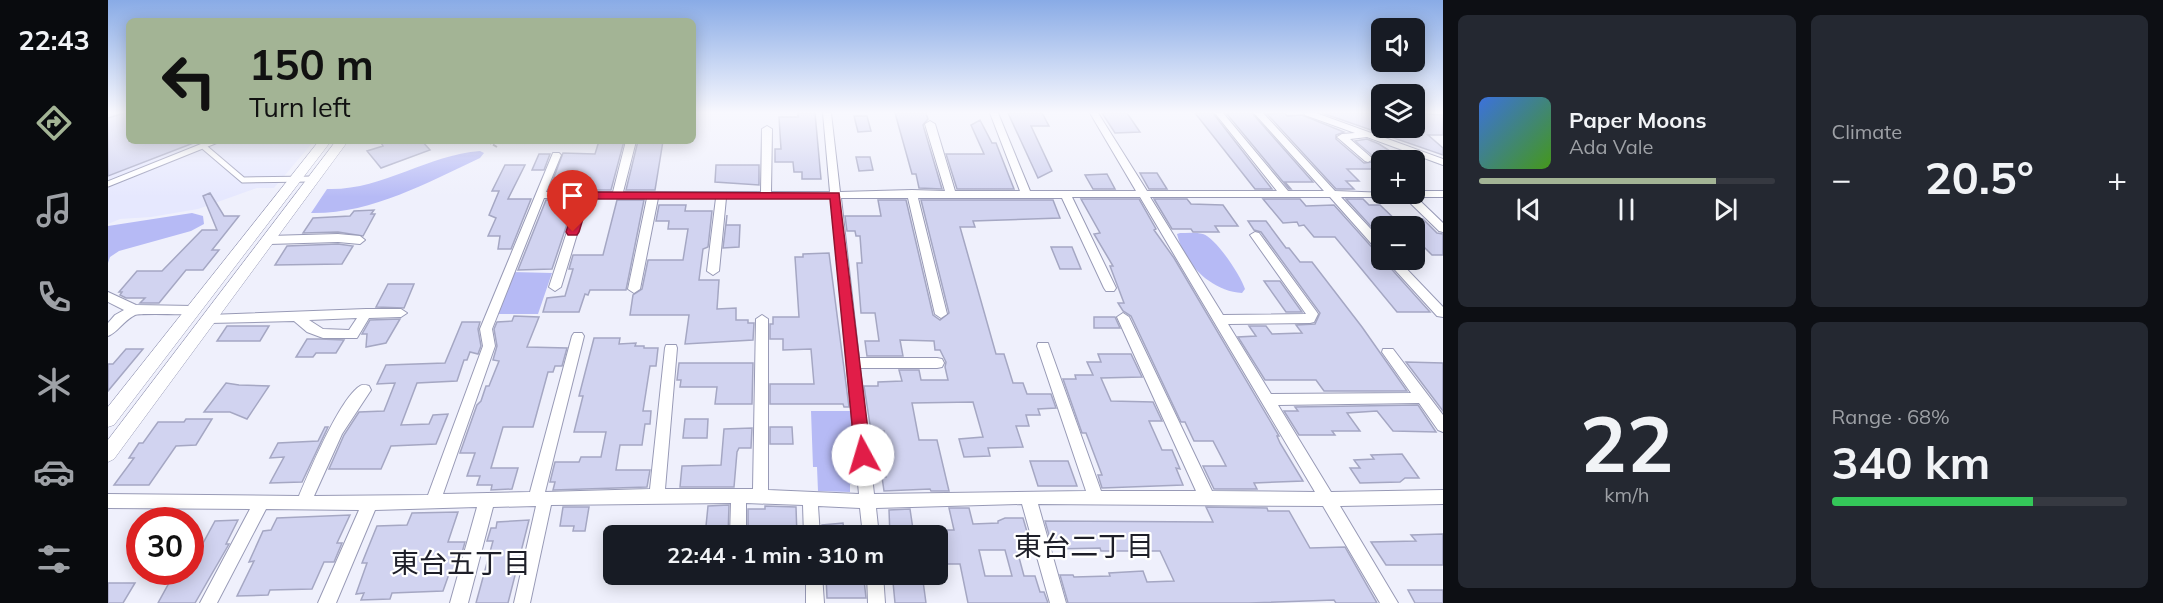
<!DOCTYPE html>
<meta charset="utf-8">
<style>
:root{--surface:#171b24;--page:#242831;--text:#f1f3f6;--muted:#9ea1a6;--line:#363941;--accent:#a3b495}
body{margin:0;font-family:Mulish,"Noto Sans JP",sans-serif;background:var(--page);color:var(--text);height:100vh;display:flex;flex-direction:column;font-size:22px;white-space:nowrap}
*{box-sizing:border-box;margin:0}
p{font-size:20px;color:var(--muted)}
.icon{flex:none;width:33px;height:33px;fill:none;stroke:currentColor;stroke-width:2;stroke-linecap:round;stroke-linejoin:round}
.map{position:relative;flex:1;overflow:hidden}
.drawer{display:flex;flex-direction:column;gap:15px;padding:15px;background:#0d0f14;width:720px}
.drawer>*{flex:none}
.hud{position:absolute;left:18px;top:18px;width:570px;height:126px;border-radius:9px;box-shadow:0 3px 15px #0003;background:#a3b495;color:#111;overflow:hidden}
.buttons{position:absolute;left:1263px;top:18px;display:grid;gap:12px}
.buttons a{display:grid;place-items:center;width:54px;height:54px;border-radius:9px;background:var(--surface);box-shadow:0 3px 15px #0003;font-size:30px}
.speed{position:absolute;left:18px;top:507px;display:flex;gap:12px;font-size:30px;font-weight:700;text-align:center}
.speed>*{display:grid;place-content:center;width:78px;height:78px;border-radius:50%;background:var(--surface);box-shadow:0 3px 15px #0003;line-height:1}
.speed .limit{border:9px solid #d22;background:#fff;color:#111}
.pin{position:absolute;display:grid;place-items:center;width:51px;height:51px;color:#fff;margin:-62px -26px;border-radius:50% 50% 50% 0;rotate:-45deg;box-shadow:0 0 6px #0007}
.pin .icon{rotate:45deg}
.me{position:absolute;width:66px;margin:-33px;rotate:354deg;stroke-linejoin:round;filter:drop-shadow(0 0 4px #0008)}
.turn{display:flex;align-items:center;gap:21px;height:126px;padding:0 24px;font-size:27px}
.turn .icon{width:78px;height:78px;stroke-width:2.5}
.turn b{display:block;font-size:42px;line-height:51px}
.big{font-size:45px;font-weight:700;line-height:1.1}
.drawer .card{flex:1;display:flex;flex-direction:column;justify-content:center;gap:9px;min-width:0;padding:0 21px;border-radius:9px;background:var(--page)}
.drawer .dial{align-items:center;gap:0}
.dial b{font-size:78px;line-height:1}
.song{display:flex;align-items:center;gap:18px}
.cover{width:72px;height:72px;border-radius:9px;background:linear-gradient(135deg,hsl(220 70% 55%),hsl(100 70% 35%))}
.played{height:6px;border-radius:3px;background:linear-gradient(90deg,var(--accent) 80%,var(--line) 80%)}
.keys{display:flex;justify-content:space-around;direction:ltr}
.heat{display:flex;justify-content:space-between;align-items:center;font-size:33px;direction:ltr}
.charge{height:9px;border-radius:4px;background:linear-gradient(90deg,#34c759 68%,var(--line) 0)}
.drawer .tiles{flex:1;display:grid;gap:15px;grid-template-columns:repeat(2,1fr)}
.trip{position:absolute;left:495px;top:525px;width:345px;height:60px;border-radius:9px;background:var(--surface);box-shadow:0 3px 15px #0003;font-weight:700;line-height:60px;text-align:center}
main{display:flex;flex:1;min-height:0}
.tab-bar{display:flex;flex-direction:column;width:108px;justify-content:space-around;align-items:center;background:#090b0e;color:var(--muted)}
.tab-bar .icon{width:42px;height:42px}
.tab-bar .current{color:var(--accent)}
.tab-bar b{font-size:27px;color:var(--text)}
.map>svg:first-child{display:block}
.built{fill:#e6e8fe}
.green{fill:#b6baf5}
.building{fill:#d1d3f0;stroke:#a5a7c3;stroke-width:1.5;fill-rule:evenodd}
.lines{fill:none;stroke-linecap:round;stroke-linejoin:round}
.service-casing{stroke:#989ab6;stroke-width:7}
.minor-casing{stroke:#989ab6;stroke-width:2}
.tertiary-casing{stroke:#989ab6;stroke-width:1}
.path{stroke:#9fa0ac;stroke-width:2;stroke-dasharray:5 2;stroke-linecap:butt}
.service{stroke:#fff;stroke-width:5}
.minor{fill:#fff;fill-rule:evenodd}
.tertiary{fill:#fff;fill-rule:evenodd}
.route{fill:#e11d48;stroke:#92132f;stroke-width:1.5}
.labels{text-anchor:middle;stroke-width:4.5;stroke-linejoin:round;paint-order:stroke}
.near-neighbourhood-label{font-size:28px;fill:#1e1f29;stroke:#fff}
</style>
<main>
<nav class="tab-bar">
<b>22:43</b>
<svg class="icon current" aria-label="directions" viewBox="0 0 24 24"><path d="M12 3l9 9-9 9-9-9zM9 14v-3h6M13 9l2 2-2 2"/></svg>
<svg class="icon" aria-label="music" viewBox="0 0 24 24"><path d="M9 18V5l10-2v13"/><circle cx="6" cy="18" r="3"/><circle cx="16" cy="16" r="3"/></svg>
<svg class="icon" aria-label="phone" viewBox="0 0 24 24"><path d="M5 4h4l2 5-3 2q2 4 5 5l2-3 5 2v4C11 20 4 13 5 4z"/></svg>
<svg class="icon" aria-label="climate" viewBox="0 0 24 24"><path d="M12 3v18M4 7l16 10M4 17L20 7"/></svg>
<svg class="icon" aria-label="car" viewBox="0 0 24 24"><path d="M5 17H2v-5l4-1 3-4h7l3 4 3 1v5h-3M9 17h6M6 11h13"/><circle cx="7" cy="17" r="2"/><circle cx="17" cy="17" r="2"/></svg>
<svg class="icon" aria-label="filters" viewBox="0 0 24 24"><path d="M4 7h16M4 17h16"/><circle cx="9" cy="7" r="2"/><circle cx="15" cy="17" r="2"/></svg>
</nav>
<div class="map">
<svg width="1335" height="603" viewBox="0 0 1335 603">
<rect width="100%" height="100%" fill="#eff0fc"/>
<path class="built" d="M0,113H21V141H206L166,188H149L90,209L43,217L12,219L0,224Z"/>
<path class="green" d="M372,151L376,153L372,158C318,183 264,214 203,213L219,189C273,191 319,155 372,151Z
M84,213L95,216L96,224L83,231L11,251L2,257L0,263V226Z
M1072,233C1079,233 1088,232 1095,234C1108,238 1133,276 1137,289L1134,293C1103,291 1076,264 1069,234Z
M404,272L444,273L430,314H388Z
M703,411H743L749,484H742V492L710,491L709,467H705Z"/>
<path class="building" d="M16,113H21V141L88,142L0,176V118Z
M690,113H707L713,179H694V172H686L685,162H667V149H673L671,117H690Z
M787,113H818L820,119L815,125L834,189L811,188L808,174H804Z
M900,113H934L941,126H923L944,171L930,178Z
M994,113H1019L1032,132L1007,133Z
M1087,113H1105L1164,189H1147Z
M1118,113H1144L1205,182H1177L1183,189H1181Z
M1177,113L1179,116L1194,115L1236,132L1228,135V139L1256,163L1265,162L1272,169H1239L1251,181H1238L1246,189H1228L1159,114Z
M1214,113H1267L1274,119V128L1284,129L1306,128V113L1335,115V135H1320L1335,148V155Z
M746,116H759L763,131L750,132Z
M872,120L884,143H888L906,189H849L838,154H876L863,125Z
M1259,139L1271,144L1296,160H1266V157L1247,141Z
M272,141H314L322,150L273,168L259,151L275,146Z
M491,141H516L503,190H441L455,153L487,154Z
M530,141H555L547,190H518Z
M431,154H442L436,170H424Z
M748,157H762L765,170L751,171Z
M397,165H417L400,199H423L403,249H390L392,236H380L388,218L381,215L391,191H384Z
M608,165H651V185L607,182Z
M1032,173H1049L1059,189H1041Z
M999,174L1007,189H985L977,175Z
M102,193L116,216H131L104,250H111L95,270H78L51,303H32L37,298H18L12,295L14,292H11L29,271H54L94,230H109L95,196Z
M973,199H1031L1048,229L1046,230L1066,258L1171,436H1169L1172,443L1195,481L1146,483L1149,489H1106L1095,466H1118L1105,441H1086L1077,422H1073L1023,316L1015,311L1010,303H1016L1002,266H1005L986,234L992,233Z
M1046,199H1079L1083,204L1115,205L1130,226H1107L1111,232H1085L1083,229H1064Z
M1192,199L1198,206L1226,205L1322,312H1289L1227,237H1206L1196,225L1191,226L1189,222L1175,223L1155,199Z
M1238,199H1255L1261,205H1272L1294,226H1274V233H1269Z
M438,200H467L444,269L410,270Z
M509,200H536L518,290H482L480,295L477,294L471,312H435L439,298L457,296L465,269H461L465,255H495Z
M770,200H798L825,315L832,320L841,313L813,200H945L952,218L865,221L867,227H852L888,354H896L905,383H915L919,394H943L948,408L930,409L932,415H918L921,426H908L915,447L880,448L882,456L856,457L851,439L875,437L865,402L804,403L811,440H829L841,491H823L822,489L776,491L774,477H778L777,466H780L776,431H763L756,386H770V382L794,381L791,370H811L813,380H840L837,367L838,362L832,350H827L826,341L792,340L795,356H759L757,341H771L767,313H753L749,263H754L752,236H748L747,231H739L737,216H773Z
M551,205H578L577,211H604L600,247L595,249L591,280H611L609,309L628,308V320H640V323H646L645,340L577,344L581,315H522L525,295L534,289L540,260H575L580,229H560L561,221H548Z
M266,210L263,214H267L255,236L230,232L195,233L205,218L242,216L246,211Z
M619,215L618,225H632L631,247L615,248Z
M1315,219L1329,233L1335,234V255H1324L1310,241L1306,242V226H1296L1289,220Z
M1140,221H1158L1178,248H1181L1192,262H1204L1254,327L1299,391H1216L1208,380H1157L1130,337L1148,336L1141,326H1158L1164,334L1194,333L1188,325L1207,324L1212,313L1153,232L1146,230Z
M230,244L245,246L234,264L167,265L179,246Z
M943,247H964L973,269H952Z
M721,253L741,407H736L735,404H662V384H706L703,349L675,350V339H662V324H665V317H691L687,257H695V254Z
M1156,281H1172L1194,312H1178Z
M280,284H306L296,308L268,307Z
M406,316L431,317L419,347L459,348L454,366H447L445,372H440L425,427H395L383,468H410L404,489L383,490L384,485H369L372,476H359L367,453H352L369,405L373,401L378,386H381L391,361L385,360L389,346L386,329L389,322L404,321Z
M986,317H1007L1012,328H986Z
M292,319L278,343L258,347L259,334H254L262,320Z
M354,322H372L370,329L373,346L370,354L362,352L359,360H356L349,381L309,383L293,425L321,424L325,415L340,414L328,444L283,446L273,469H221L236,435L251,412L276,411L287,383L269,384L278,365L337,363Z
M119,326H161L152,341H109Z
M486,338H512L511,344L528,343L527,346H536V348H550L548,366H542L535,411H543L542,424H537L534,445H512L508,470H542L539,487L445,490L447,482H442L447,462H471L473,457H493L498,432H466L475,396H471Z
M199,339H212L236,340L228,353H208L205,357H188Z
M18,349H35L0,391V364H5Z
M990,354H1023L1034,377L993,378L1003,401L1045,402L1054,421H1041L1054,450H1064L1072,469L1068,468L1075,485L994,488L990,475H994L980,438L978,433H974L955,379H968L967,375H985L979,362H993Z
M1298,362L1335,363V411Z
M571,363H645L644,404H607L609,387H572L573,380H569Z
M118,383L131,385L161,386L139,419L122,412H96Z
M1310,405L1328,432L1285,431L1269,411L1239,413L1252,431H1224L1227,435H1191L1176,411H1190L1187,407Z
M78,419H104L88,445L68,446L41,485H6L26,458H21L31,443H35L50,422H76Z
M577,419H600L599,438H575Z
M217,427H220L194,482L162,483L176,457L162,458L170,443L210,441Z
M662,427H684L685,444H662Z
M644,428L643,448H631L629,452L626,487H572L574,466L613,465L616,429Z
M1294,454L1311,478H1297L1292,482L1252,483L1242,468H1252L1246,460L1266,459L1263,455Z
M922,461H960L969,486H930Z
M621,505L620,536H597L600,506Z
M657,506L688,507L689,536H640V509H657Z
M455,507H481L477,531H465L466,526H452Z
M1098,507L1159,508L1160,511H1181L1202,548L1237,547L1269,603H1228L1226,600L1141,603H960L952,575H965L966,577L1002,576L1001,573L1035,571L1039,582L1066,581L1052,551H993L992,548L945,549L937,521L1105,522Z
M841,508H861L865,524L890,523V521L897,518H915L924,549L909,550L916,576H927L932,592H936L940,603H860L852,564H830V530H846ZM871,550H897L904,576H877Z
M802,509L806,536H782L781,510Z
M350,512L340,542H357L348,574H341L335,591L284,593L282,599L253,600L256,593L248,594L259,563H254L269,526L299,525L304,513Z
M242,515L229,543H234L226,562H216L204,589L162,590L160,595L129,596L146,561L141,562L155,531L163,530L169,518Z
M130,520L118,544H121L87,603H50L67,572H82V558L89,545H94L107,521Z
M421,520L400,603H368L385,541H379L383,528H388L389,522Z
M735,523L737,536H714V525Z
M1335,534V565H1278L1263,542L1308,541L1303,535Z
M718,575H742L743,580H756L758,598H719Z
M815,581L818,603H787L785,582Z
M0,583H27L15,603H0Z
M1300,590H1335V603H1307Z"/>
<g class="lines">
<defs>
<path id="service" d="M95,146L135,180L205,179
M0,184L107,141"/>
<path id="minor" d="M715,113H723L732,192L804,190L837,191L817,124L822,121L827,124L847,191H912L882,113H890L922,191H1028L982,113H990L1039,191H1169L1107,113H1115L1180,191H1216L1146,113H1155L1227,191L1306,194V191H1335V197H1308L1335,223V232L1331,231L1296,197H1233L1274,241V252L1270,251L1222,197H1042L1115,315L1198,314L1142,235L1147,232L1151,233L1208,311L1210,314L1206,322L1202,323L1120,324L1163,394L1303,393L1274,352L1275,349H1285L1335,415V432L1330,430L1311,403L1170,405L1223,492L1335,490V504L1232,506L1290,603H1272L1215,506L930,504L958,603H942L914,504L768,508L771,536H755L752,508L710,506L712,536H696L695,505L638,503V536H622L623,503L443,505L422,603H406L428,506L385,507L360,603H342L369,507L267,510L228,603H210L251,510L158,509L109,603H92L142,509L0,508V494L191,496C201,472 232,398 252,386C256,384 257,385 261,386L263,390L234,434L206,496L320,495L375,346L372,329L445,153H451L453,155L438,192H505L518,141H528L515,192H653L654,129L659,126L664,129L663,192H722ZM964,197H1032L1207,492L1104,491L1021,317L1015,313L1009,317L1088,491H993L941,346L940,343H930L929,346L978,491L766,494L752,368H829L834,367L836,363L834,359L829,358H751L733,198H800L827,314L833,318L839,314L810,198H954L996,288L998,291H1006L1008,288ZM436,198H470L441,287L447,291L453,287L480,198H539L520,289L526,293L532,289L550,198H608L599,271L605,275L611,271L618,198H723L751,494L660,490V319L654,315L648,319L645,489H557L569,348L568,345H558L557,348L542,489L437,492L476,336L474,333H466L464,336L422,492L335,494L387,346L384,329Z
M1196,113H1208L1335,159V165L1259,137L1242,139L1265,159L1260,162L1257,161L1229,137L1234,134L1247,133L1197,115Z
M230,234L252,236L257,240L252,244L230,242L161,244L156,240L161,236Z
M1278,260H1290L1335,307V317L1329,316Z
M0,292L28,305L85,306L91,310L85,314C75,315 32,313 27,315C15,321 10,332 0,336V323L7,315L16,310L0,302Z
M258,309H293L299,313L293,317L261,318L249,338H215L199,332L186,321L101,323L95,319L101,315ZM249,318L241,330L215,329L201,320Z
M698,574H714L716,603H698Z
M759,574H775L777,603H760Z"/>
<path id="tertiary" d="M211,141H223L6,425L0,427V407Z
M228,141H240L6,459L0,462V440Z"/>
</defs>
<use href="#service" class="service-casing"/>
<use href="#minor" class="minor-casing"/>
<use href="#tertiary" class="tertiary-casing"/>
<path class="path" d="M379,141L389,147"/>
<use href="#service" class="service"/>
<use href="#minor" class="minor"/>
<use href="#tertiary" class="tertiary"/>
</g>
<linearGradient id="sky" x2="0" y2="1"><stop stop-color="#89abe6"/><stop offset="0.57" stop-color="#f8f8fe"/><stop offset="1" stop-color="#f8f8fe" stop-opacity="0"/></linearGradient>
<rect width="1335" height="197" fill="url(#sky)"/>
<path class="route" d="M476,192L731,193L763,455L761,460L755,462L749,460L747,455L722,199H481L471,232L469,235H460L458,232L470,195Z"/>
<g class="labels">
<g class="near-neighbourhood-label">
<text x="976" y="556">東台二丁目</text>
<text x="353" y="573">東台五丁目</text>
</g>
</g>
</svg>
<div class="buttons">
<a><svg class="icon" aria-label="sound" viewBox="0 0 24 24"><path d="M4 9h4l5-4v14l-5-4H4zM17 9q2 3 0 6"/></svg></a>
<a><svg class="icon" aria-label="layers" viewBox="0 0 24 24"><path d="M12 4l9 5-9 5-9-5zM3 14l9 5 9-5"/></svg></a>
<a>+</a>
<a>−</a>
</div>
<div class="speed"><div class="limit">30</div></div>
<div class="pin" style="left:465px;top:232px;background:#d93025"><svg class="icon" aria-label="arrive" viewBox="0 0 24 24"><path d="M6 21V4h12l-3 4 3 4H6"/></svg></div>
<svg class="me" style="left:755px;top:455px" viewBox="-20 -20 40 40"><circle r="19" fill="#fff"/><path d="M0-13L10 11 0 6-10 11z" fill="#e11d48"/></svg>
<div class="trip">22:44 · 1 min · 310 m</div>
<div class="hud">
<div class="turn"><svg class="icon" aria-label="left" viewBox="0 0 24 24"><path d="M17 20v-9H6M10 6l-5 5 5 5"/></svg><div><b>150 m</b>Turn left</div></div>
</div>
</div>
<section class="drawer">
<div class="tiles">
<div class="card">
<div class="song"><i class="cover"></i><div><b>Paper Moons</b><p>Ada Vale</p></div></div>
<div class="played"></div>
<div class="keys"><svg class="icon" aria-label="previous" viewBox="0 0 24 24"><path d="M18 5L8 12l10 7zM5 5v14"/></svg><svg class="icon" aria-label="pause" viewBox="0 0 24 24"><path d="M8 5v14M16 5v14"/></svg><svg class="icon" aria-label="next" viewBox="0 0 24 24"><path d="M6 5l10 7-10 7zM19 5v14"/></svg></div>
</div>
<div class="card"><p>Climate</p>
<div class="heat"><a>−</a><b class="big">20.5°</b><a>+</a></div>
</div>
<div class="card dial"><b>22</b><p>km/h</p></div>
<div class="card"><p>Range · 68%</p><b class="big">340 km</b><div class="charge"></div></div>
</div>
</section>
</main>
